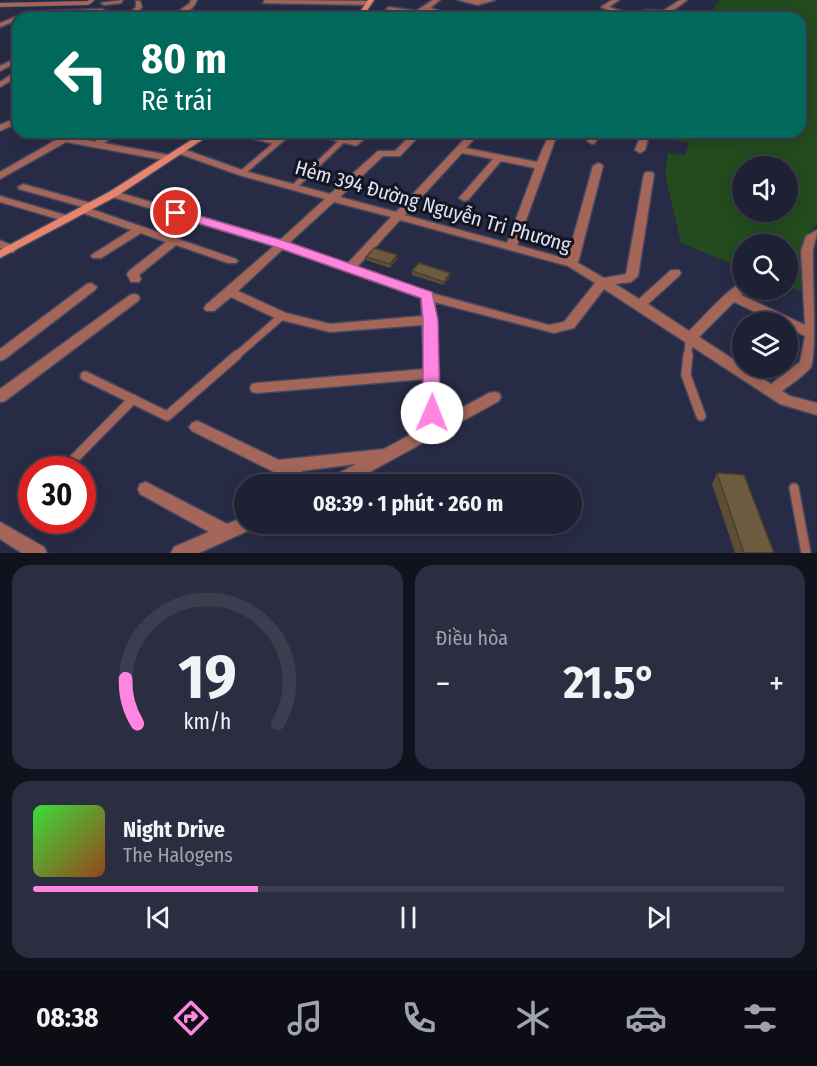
<!DOCTYPE html>
<html lang="vi">
<meta charset="utf-8">
<style>
:root{--surface:#1e2034;--page:#2b2d40;--text:#f1f3f6;--muted:#a1a3ac;--line:#3c3e4f;--accent:#fe86e0}
body{margin:0;font-family:"Fira Sans Condensed",sans-serif;background:var(--page);color:var(--text);height:100vh;display:flex;flex-direction:column;font-size:22px;white-space:nowrap}
*{box-sizing:border-box;margin:0}
p{font-size:20px;color:var(--muted)}
.icon{flex:none;width:33px;height:33px;fill:none;stroke:currentColor;stroke-width:2;stroke-linecap:round;stroke-linejoin:round}
.map{position:relative;height:553px;overflow:hidden}
.sheet{display:flex;flex-direction:column;gap:12px;padding:12px;background:#10121d;flex:1}
.sheet>*{flex:none}
.banner{position:absolute;left:12px;top:12px;width:794px;height:126px;border-radius:18px;box-shadow:0 3px 15px #0003,0 0 0 2px var(--line);background:#00695c;color:#fff;overflow:hidden}
.buttons{position:absolute;left:732px;top:156px;display:grid;gap:12px}
.buttons a{display:grid;place-items:center;width:66px;height:66px;border-radius:50%;background:var(--surface);box-shadow:0 3px 15px #0003,0 0 0 2px var(--line);font-size:30px}
.speed{position:absolute;left:18px;top:456px;display:flex;gap:12px;font-size:30px;font-weight:700;text-align:center}
.speed>*{display:grid;place-content:center;width:78px;height:78px;border-radius:50%;background:var(--surface);box-shadow:0 3px 15px #0003,0 0 0 2px var(--line);line-height:1}
.speed .limit{border:9px solid #d22;background:#fff;color:#111}
.pin{position:absolute;display:grid;place-items:center;width:51px;height:51px;color:#fff;margin:-26px;border:3px solid #fff;border-radius:50%;box-shadow:0 2px 6px #0007}
.me{position:absolute;width:66px;margin:-33px;rotate:1deg;stroke-linejoin:round;filter:drop-shadow(0 0 4px #0008)}
.turn{display:flex;align-items:center;gap:21px;height:126px;padding:0 30px;font-size:27px}
.turn .icon{width:78px;height:78px;stroke-width:2.5}
.turn b{display:block;font-size:42px;line-height:51px}
.big{font-size:45px;font-weight:700;line-height:1.1}
.sheet .card{flex:1;display:flex;flex-direction:column;justify-content:center;gap:9px;min-width:0;padding:0 21px;border-radius:18px;background:var(--page)}
.sheet .dial{align-items:center;gap:0}
.dial svg{height:156px;overflow:visible;fill:none;stroke:var(--line);stroke-width:7;stroke-linecap:round;text-anchor:middle}
.dial text{fill:var(--text);stroke:none}
.song{display:flex;align-items:center;gap:18px}
.cover{width:72px;height:72px;border-radius:9px;background:linear-gradient(135deg,hsl(120 70% 55%),hsl(20 70% 35%))}
.played{height:6px;border-radius:3px;background:linear-gradient(90deg,var(--accent) 30%,var(--line) 30%)}
.keys{display:flex;justify-content:space-around;direction:ltr}
.heat{display:flex;justify-content:space-between;align-items:center;font-size:33px;direction:ltr}
.sheet .tiles{flex:1;display:grid;gap:12px;grid-template-columns:1fr 1fr}
.card:last-child{grid-column:span 2}
.trip{position:absolute;left:234px;top:474px;width:348px;height:60px;border-radius:30px;background:var(--surface);box-shadow:0 3px 15px #0003,0 0 0 2px var(--line);font-weight:700;line-height:60px;text-align:center}
.menu{display:flex;height:96px;justify-content:space-around;align-items:center;background:#0c0d15;color:var(--muted)}
.menu .icon{width:42px;height:42px}
.menu .current{color:var(--accent)}
.menu b{font-size:27px;color:var(--text)}
.map>svg:first-child{display:block}
.green{fill:#234b1e;fill-rule:evenodd}
.lines{fill:none;stroke-linecap:round;stroke-linejoin:round}
.service-far3-casing{stroke:#454861;stroke-width:5}
.service-far2-casing{stroke:#454861;stroke-width:8}
.service-far1-casing{stroke:#454861;stroke-width:10}
.service-casing{stroke:#454861;stroke-width:12}
.minor-casing{stroke:#454861;stroke-width:3}
.secondary-casing{stroke:#454861;stroke-width:3}
.service-far3{stroke:#a46658;stroke-width:4}
.service-far2{stroke:#a46658;stroke-width:5}
.service-far1{stroke:#a46658;stroke-width:7}
.service{stroke:#a46658;stroke-width:9}
.minor{fill:#a46658;fill-rule:evenodd}
.secondary{fill:#e7846e;fill-rule:evenodd}
.wall{fill:#5d4e36}
.shaded-wall{fill:#4c402c}
.building{fill:#6c5b3f;stroke:#4c402c;stroke-width:1.5}
.route{fill:#fe86e0;stroke:#a55792;stroke-width:1.5}
.labels{text-anchor:middle;stroke-width:6;stroke-linejoin:round;paint-order:stroke}
.street-label{font-size:20px;fill:#e0e3f5;stroke:#131521}
</style>
<div class="map">
<svg width="817" height="553" viewBox="0 0 817 553">
<rect width="100%" height="100%" fill="#282b45"/>
<path class="green" d="M720,0H817V224L806,237L801,291L788,286V244H742V268L681,243L665,174L668,153L685,155L689,143L674,140L676,132H800V18H707ZM742,166H788V212H742Z"/>
<g class="lines">
<defs>
<path id="service-far3" d="M0,5L88,3L92,0"/>
<path id="service-far2" d="M235,132L277,142
M313,132L343,140
M242,173L290,132
M294,187L343,140L356,143L368,132"/>
<path id="service-far1" d="M0,244L12,249
M236,356L282,316
M688,356L689,339"/>
<path id="service" d="M688,355L686,375L701,416
M85,376L167,416L237,355
M63,470L133,399
M794,488L806,553"/>
<path id="minor" d="M123,0L121,3L104,5L101,3Z
M191,0H197C194,10 179,18 169,18L190,3Z
M265,0L369,1L372,3L369,5L263,3Z
M433,0H440L430,8L464,18H453L426,11L417,15L386,9L389,7L416,11Z
M458,0H495L478,5Z
M612,0H619L609,7L621,11L612,18H605L613,12L601,7Z
M680,0H687C674,11 659,20 642,12L645,10L663,11Z
M136,1H140L142,7L132,18H125L136,7Z
M102,9L104,10V12L28,16L18,18V20L0,27V23L27,12Z
M15,35L18,36V40L12,37Z
M18,57V62L0,71V66Z
M15,72H18V77L0,87V82Z
M18,117V123L0,131V125Z
M36,132L77,138L87,132H97L87,140L95,142L107,132H113V136L104,143L169,155L174,158L169,161L66,142L0,179V172L56,140L36,136Z
M414,132H423L400,156H383L340,197L396,212L471,132H480L466,148L537,162L550,132H558L517,245L567,259L593,166L598,163L601,164L603,166L578,263L604,278L626,274L644,174L646,172H652L654,174L638,276L631,282L615,284L639,299L671,270H679L681,273L679,276L648,304L689,331C701,320 729,287 742,283V290H746L741,295L805,325L801,251L806,236L817,230C817,238 813,244 813,252C812,276 817,350 811,367C804,376 791,384 782,391L790,396L817,403V415L780,404L604,289L574,328L554,333L434,302L439,373V420L489,393L494,392L499,393L501,397L499,401L348,484H326L328,479L356,464L301,471L318,479L320,484H298L192,431L189,427L192,423L197,421L202,423L279,460L384,449L423,428L425,379L257,393L252,392L250,388L252,384L257,383L425,369L422,325L330,332L277,319L231,297L214,311H206L204,308L206,305L274,246L109,196L108,194L109,192H117L280,240L325,199L239,175L177,153V149H183L245,171L330,194L378,151H395ZM462,153L493,159L459,198L464,201L468,200L501,161L535,168L507,243L405,215ZM334,202L391,217L347,264L289,243ZM400,220L568,266L595,283L564,322L549,325L431,293L357,267ZM283,249L421,298L422,316L330,324L286,313L238,291ZM734,302L777,322H788V328L805,336L800,362L771,384L746,368H742V365L699,337Z
M593,132H601L595,143L592,144L587,141Z
M642,132H650L645,150L640,153L635,150Z
M23,184L94,204L95,206L91,209L236,259L238,261L236,263H228L176,245L139,275L141,279L139,282H131L127,274L129,271L166,242L141,233L101,258H93L91,256L93,254L131,230L80,212L79,210L83,207L19,189L18,187Z
M0,196L72,217L73,219L68,222L0,202Z
M91,283L97,287L95,290L5,359L0,361V349L87,284Z
M134,294L138,295L140,298L138,301L5,401L0,402V389L130,295Z
M146,482L227,524L244,517V524H255L252,529L199,553H171L174,547L209,532L140,494L138,489L140,484Z
M0,522L44,547L47,553H22L0,539Z"/>
<path id="secondary" d="M368,0H374L362,18H356Z
M204,132H214L117,196L0,258V250L109,192Z"/>
</defs>
<use href="#service-far3" class="service-far3-casing"/>
<use href="#service-far2" class="service-far2-casing"/>
<use href="#service-far1" class="service-far1-casing"/>
<use href="#service" class="service-casing"/>
<use href="#minor" class="minor-casing"/>
<use href="#secondary" class="secondary-casing"/>
<use href="#service-far3" class="service-far3"/>
<use href="#service-far2" class="service-far2"/>
<use href="#service-far1" class="service-far1"/>
<use href="#service" class="service"/>
<use href="#minor" class="minor"/>
<use href="#secondary" class="secondary"/>
</g>
<path class="wall" d="M366,257L398,258L390,268L366,260Z
M412,271L450,273V277L443,285L412,275Z
M717,473L774,553H735L712,484Z"/>
<path class="shaded-wall" d="M397,255L398,258L390,268V264Z
M450,273V277L443,285L444,282Z"/>
<path class="building" d="M374,248L397,255L390,264L366,257Z
M419,263L450,273L444,282L412,271Z
M717,473L744,475L774,553H744Z"/>
<path class="route" d="M176,209L285,241L432,292L438,320L440,413L438,417L432,419L426,417L423,413V320L421,298L276,247L171,215L169,213Z"/>
<g class="labels">
<g class="street-label">
<text transform="translate(433 206) rotate(16)" y="7">Hẻm 394 Đường Nguyễn Tri Phương</text>
</g>
</g>
</svg>
<div class="buttons">
<a><svg class="icon" aria-label="sound" viewBox="0 0 24 24"><path d="M4 9h4l5-4v14l-5-4H4zM17 9q2 3 0 6"/></svg></a>
<a><svg class="icon" aria-label="search" viewBox="0 0 24 24"><circle cx="10" cy="10" r="6"/><path d="M15 15l6 6"/></svg></a>
<a><svg class="icon" aria-label="layers" viewBox="0 0 24 24"><path d="M12 4l9 5-9 5-9-5zM3 14l9 5 9-5"/></svg></a>
</div>
<div class="speed"><div class="limit">30</div></div>
<div class="pin" style="left:176px;top:213px;background:#d93025"><svg class="icon" aria-label="arrive" viewBox="0 0 24 24"><path d="M6 21V4h12l-3 4 3 4H6"/></svg></div>
<svg class="me" style="left:432px;top:413px" viewBox="-20 -20 40 40"><circle r="19" fill="#fff"/><path d="M0-13L10 11 0 6-10 11z" fill="#fe86e0"/></svg>
<div class="trip">08:39 · 1 phút · 260 m</div>
<div class="banner">
<div class="turn"><svg class="icon" aria-label="left" viewBox="0 0 24 24"><path d="M17 20v-9H6M10 6l-5 5 5 5"/></svg><div><b>80 m</b>Rẽ trái</div></div>
</div>
</div>
<section class="sheet">
<div class="tiles">
<div class="card dial"><svg viewBox="0 0 100 80">
<path d="M14 69A42 42 0 1 1 86 69"/>
<path d="M14 69A42 42 0 0 1 8 46" stroke="#fe86e0"/>
<text x="50" y="56" font-size="32" font-weight="700">19</text>
<text x="50" y="72" font-size="11">km/h</text>
</svg></div>
<div class="card"><p>Điều hòa</p>
<div class="heat"><a>−</a><b class="big">21.5°</b><a>+</a></div>
</div>
<div class="card">
<div class="song"><i class="cover"></i><div><b>Night Drive</b><p>The Halogens</p></div></div>
<div class="played"></div>
<div class="keys"><svg class="icon" aria-label="previous" viewBox="0 0 24 24"><path d="M18 5L8 12l10 7zM5 5v14"/></svg><svg class="icon" aria-label="pause" viewBox="0 0 24 24"><path d="M8 5v14M16 5v14"/></svg><svg class="icon" aria-label="next" viewBox="0 0 24 24"><path d="M6 5l10 7-10 7zM19 5v14"/></svg></div>
</div>
</div>
</section>
<nav class="menu">
<b>08:38</b>
<svg class="icon current" aria-label="directions" viewBox="0 0 24 24"><path d="M12 3l9 9-9 9-9-9zM9 14v-3h6M13 9l2 2-2 2"/></svg>
<svg class="icon" aria-label="music" viewBox="0 0 24 24"><path d="M9 18V5l10-2v13"/><circle cx="6" cy="18" r="3"/><circle cx="16" cy="16" r="3"/></svg>
<svg class="icon" aria-label="phone" viewBox="0 0 24 24"><path d="M5 4h4l2 5-3 2q2 4 5 5l2-3 5 2v4C11 20 4 13 5 4z"/></svg>
<svg class="icon" aria-label="climate" viewBox="0 0 24 24"><path d="M12 3v18M4 7l16 10M4 17L20 7"/></svg>
<svg class="icon" aria-label="car" viewBox="0 0 24 24"><path d="M5 17H2v-5l4-1 3-4h7l3 4 3 1v5h-3M9 17h6M6 11h13"/><circle cx="7" cy="17" r="2"/><circle cx="17" cy="17" r="2"/></svg>
<svg class="icon" aria-label="filters" viewBox="0 0 24 24"><path d="M4 7h16M4 17h16"/><circle cx="9" cy="7" r="2"/><circle cx="15" cy="17" r="2"/></svg>
</nav>
